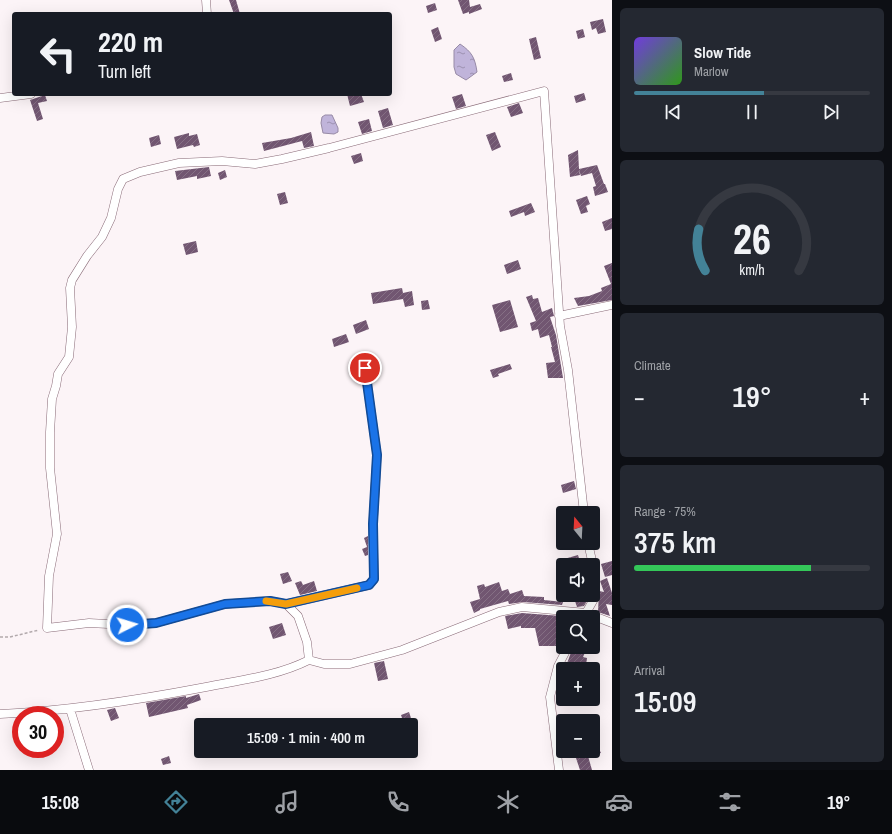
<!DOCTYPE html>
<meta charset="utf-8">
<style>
:root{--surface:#171b24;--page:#242831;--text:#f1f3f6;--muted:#9ea1a6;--line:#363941;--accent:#438297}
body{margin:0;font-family:"Archivo Narrow",sans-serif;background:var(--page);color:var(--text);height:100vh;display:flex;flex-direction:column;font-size:15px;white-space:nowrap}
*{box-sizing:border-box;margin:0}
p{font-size:13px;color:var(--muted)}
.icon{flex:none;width:22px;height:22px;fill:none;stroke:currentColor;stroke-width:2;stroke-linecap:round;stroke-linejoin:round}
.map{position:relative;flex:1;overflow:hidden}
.drawer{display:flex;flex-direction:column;gap:8px;padding:8px;background:#0d0f14;width:280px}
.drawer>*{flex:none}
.hud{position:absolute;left:12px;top:12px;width:380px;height:84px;border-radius:4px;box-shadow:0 4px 16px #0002;background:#171b24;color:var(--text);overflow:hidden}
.needle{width:26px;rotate:342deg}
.tools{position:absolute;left:556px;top:506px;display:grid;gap:8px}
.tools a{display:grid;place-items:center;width:44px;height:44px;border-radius:4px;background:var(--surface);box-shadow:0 4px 16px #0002;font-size:20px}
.speed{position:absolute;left:12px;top:706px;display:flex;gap:8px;font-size:20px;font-weight:700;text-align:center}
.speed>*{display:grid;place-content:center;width:52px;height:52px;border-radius:50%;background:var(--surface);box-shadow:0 4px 16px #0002;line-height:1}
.speed .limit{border:6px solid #d22;background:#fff;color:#111}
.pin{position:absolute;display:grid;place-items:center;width:34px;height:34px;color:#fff;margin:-17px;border:2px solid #fff;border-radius:50%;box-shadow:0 1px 4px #0007}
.me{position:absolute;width:44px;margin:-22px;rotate:85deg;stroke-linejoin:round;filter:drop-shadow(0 0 3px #0008)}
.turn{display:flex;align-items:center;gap:14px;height:84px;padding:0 20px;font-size:18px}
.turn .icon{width:52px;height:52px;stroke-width:2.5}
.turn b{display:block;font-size:28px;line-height:34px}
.big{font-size:30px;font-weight:600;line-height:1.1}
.drawer .tile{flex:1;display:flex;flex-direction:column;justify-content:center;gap:6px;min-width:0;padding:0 14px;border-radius:6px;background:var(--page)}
.drawer .dial{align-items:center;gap:0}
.dial svg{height:104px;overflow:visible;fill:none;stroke:var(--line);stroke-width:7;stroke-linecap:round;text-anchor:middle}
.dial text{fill:var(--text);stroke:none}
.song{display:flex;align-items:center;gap:12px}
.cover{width:48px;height:48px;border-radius:6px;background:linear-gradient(135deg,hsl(260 70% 55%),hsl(110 70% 35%))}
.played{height:4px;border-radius:2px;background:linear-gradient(90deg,var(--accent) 55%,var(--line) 55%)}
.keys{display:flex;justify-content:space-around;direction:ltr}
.heat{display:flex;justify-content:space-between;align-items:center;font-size:22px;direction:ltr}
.charge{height:6px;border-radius:3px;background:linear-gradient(90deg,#34c759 75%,var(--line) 0)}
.trip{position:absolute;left:194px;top:718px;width:224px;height:40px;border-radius:4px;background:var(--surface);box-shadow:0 4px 16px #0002;font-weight:600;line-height:40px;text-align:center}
.tab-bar{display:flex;height:64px;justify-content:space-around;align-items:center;background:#090b0e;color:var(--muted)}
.tab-bar .icon{width:28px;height:28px}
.tab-bar .selected{color:var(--accent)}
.tab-bar b{font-size:18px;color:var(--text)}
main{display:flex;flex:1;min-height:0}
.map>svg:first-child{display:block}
.water{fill:url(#water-ripples);stroke:#978aa6}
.building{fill:url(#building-hatch)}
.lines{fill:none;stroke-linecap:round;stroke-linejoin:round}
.minor-casing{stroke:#896a77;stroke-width:9}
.path{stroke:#b2a9ac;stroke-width:1.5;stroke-dasharray:3 2;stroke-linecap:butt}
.minor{stroke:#fff;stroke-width:8}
.route-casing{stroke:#114b97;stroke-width:10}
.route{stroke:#1a73e8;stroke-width:7}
.slow{stroke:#f59e0b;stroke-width:7}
</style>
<main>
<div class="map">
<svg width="612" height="770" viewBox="0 0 612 770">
<defs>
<pattern id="water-ripples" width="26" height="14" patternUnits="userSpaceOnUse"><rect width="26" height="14" fill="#c0b4da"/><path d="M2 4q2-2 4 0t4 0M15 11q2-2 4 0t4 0" fill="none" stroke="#9d92b1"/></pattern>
<pattern id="building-hatch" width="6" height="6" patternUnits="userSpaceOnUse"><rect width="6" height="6" fill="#715671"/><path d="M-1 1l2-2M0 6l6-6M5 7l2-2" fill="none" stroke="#867085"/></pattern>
</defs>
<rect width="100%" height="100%" fill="#fcf4f7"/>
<path class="water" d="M460,44C472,52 475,58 477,72L466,80L456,74L454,67V50Z
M325,115H332L338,128V132L334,134L323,133L321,123L322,117Z"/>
<path class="building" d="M229,0H236L240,14H234Z
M458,0H469L470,7L480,4L482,9L469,14V12L463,14Z
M435,3L437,10L428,13L426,6Z
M603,19L606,32L598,34L596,28L592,30L590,22Z
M438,27L442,39L435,42L431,30Z
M583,29L585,37L578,39L576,31Z
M536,37L541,58L534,60L529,39Z
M511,73L513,80L504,82L502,76Z
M584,93L586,100L576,103L574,96Z
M347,94H361L364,102L350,106Z
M462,94L466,106L456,109L452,97Z
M45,95L47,101L38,103L43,119L37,121L30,100Z
M519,103L523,113L511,117L507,107Z
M388,108L393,125L383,128L378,111Z
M369,119L372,131L362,134L358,122Z
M311,132L314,146L304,148L302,141L264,151L262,143L291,138Z
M495,132L501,147L492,151L486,135Z
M189,133V136L197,134L200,145L194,147L193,145L177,149L174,137Z
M159,135L161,144L151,147L149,138Z
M578,150L579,169L597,165L604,184H605L608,192L595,196L593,187L596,186L592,173L581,176L579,170L580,175L570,177L568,155Z
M361,153L363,161L354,164L351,156Z
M209,167L211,176L197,179V176L177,180L175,171Z
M225,170L227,177L220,180L218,173Z
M285,192L288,203L280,205L277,194Z
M587,196L590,204L586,206L588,212L581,214L576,200Z
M531,203L535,212L525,216L524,212L511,217L509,211Z
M612,218V229L605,231L602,222Z
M196,241L198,252L186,255L183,244Z
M518,260L521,269L507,274L504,265Z
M612,263V300L578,306L574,298L589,296L602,291L601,288L611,284L604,266Z
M402,288L403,293L412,291L414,305L405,307L403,299L373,304L371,293Z
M532,295L533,299L538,298L542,312L552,308L554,316L550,317L556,335L563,378H548L546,363L555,362L551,347H552L549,335L540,338L538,329L532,331L530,323L536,321L526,297Z
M428,300L430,309L422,310L421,301Z
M510,300L518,327L500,332L492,305Z
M366,320L369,329L356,334L353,325Z
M346,334L349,342L334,347L332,339Z
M510,364L512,369L498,374L499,376L493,378L490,370Z
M574,481L576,489L563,493L561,485Z
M368,536V555L365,556L362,549L367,547L364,538Z
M578,555L581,565H565L564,559Z
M612,561V575L605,577L601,564Z
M288,572L292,581L283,584L280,574Z
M607,578L612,593V605L606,604L610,616L598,612L599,591L604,592L600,581Z
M301,581L303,585L314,581L317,591L300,595L295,583Z
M499,582L502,591L508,589L510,594L522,590L524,596L544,597V600L563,602L562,605L523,602L509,604L508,601L480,609V610L474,613L470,602L480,599L477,586L484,584L485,587Z
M586,598L587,601L584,606L577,607L575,601Z
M522,613L561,616L560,617V628L563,629L562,646H539L535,628H521V626L508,629L505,616Z
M282,623L286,635L273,639L269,627Z
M573,647H583L587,648L583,657L587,658L586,666L578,665L577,669H565Z
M384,661L388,679L378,681L374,663Z
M199,694L201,700L187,705L188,708L149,717L146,703L186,696V698Z
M115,708L119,718L111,721L107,710Z
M409,712L411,718L403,721L401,715Z
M579,751H600L601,753L588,756L592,770H580L576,758L581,756Z
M169,756L171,763L163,765L161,759Z"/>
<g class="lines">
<defs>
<path id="minor" d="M206,0L207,14
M0,98L31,94
M559,316L612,305
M588,543L593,565
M286,604L369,585L374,579L373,525L377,455L365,368
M584,617L586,613L612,623
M309,660L324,664H350L402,650L499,612L522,607L586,613L594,599L593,567
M70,709L89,770
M0,714C69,711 138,700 206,687C241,680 277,676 309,660L307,642L298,616L286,604L270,601L225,604L156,623L127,625L89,623L47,628L49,576L57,534L50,468V432L52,399L56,386L58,374L69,357L72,327L70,288L72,280L87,256L102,237L111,218L118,189L123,179L140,172L179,163L222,161L255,164L282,159L329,148L544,91L560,326L568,370L584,513
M559,770L550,697L558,666L568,647"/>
</defs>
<use href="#minor" class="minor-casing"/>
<path class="path" d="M0,637H10L39,630"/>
<use href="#minor" class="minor"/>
</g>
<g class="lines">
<defs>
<path id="route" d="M127,625L156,623L225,604L270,601L286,604L369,585L374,579L373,524L377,455L365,368"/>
</defs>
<use href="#route" class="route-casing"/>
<use href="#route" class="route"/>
<path class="slow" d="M266,601L286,604L357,588"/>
</g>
</svg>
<div class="tools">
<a><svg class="needle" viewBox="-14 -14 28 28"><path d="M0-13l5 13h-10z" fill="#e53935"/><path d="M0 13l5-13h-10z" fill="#9ea1a6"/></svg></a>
<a><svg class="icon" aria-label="sound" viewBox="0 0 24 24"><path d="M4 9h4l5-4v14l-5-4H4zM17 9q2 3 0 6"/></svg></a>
<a><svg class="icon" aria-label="search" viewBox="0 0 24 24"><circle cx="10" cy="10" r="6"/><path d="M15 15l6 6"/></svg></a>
<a>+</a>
<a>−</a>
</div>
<div class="speed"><div class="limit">30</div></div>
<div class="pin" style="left:365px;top:368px;background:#d93025"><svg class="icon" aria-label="arrive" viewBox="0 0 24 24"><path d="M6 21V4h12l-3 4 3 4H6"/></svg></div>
<svg class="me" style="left:127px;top:625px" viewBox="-20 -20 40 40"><circle r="17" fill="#1a73e8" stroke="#fff" stroke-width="3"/><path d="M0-11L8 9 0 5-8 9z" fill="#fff"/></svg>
<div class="trip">15:09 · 1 min · 400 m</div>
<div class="hud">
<div class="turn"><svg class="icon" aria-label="left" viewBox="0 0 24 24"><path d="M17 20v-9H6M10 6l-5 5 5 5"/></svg><div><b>220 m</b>Turn left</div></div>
</div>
</div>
<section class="drawer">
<div class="tile">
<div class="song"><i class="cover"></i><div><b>Slow Tide</b><p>Marlow</p></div></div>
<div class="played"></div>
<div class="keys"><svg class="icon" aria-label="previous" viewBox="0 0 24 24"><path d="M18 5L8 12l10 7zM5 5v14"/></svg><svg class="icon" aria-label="pause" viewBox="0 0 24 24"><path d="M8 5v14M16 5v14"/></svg><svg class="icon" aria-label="next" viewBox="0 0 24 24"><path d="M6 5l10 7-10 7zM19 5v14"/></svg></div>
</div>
<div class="tile dial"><svg viewBox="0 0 100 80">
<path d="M14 69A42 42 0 1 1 86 69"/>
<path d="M14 69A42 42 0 0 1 9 37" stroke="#438297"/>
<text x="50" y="56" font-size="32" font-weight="700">26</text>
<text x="50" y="72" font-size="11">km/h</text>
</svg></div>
<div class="tile"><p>Climate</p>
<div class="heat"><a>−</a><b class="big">19°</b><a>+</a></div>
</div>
<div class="tile"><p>Range · 75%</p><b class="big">375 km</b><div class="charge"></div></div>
<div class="tile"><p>Arrival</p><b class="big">15:09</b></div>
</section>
</main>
<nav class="tab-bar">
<b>15:08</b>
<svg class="icon selected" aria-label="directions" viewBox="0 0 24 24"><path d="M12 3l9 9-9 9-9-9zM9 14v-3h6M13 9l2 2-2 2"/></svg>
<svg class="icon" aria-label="music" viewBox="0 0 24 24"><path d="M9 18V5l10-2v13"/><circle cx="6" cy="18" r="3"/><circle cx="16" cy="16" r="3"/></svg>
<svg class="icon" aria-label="phone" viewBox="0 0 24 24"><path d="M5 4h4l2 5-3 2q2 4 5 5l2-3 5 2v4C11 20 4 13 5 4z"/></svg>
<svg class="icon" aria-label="climate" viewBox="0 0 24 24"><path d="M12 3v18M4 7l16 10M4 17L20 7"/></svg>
<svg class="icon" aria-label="car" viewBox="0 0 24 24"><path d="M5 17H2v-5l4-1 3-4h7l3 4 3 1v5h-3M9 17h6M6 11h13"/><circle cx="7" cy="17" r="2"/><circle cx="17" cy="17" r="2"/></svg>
<svg class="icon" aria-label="filters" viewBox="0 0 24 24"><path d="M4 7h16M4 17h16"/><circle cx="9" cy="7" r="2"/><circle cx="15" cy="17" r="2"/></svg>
<b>19°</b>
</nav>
